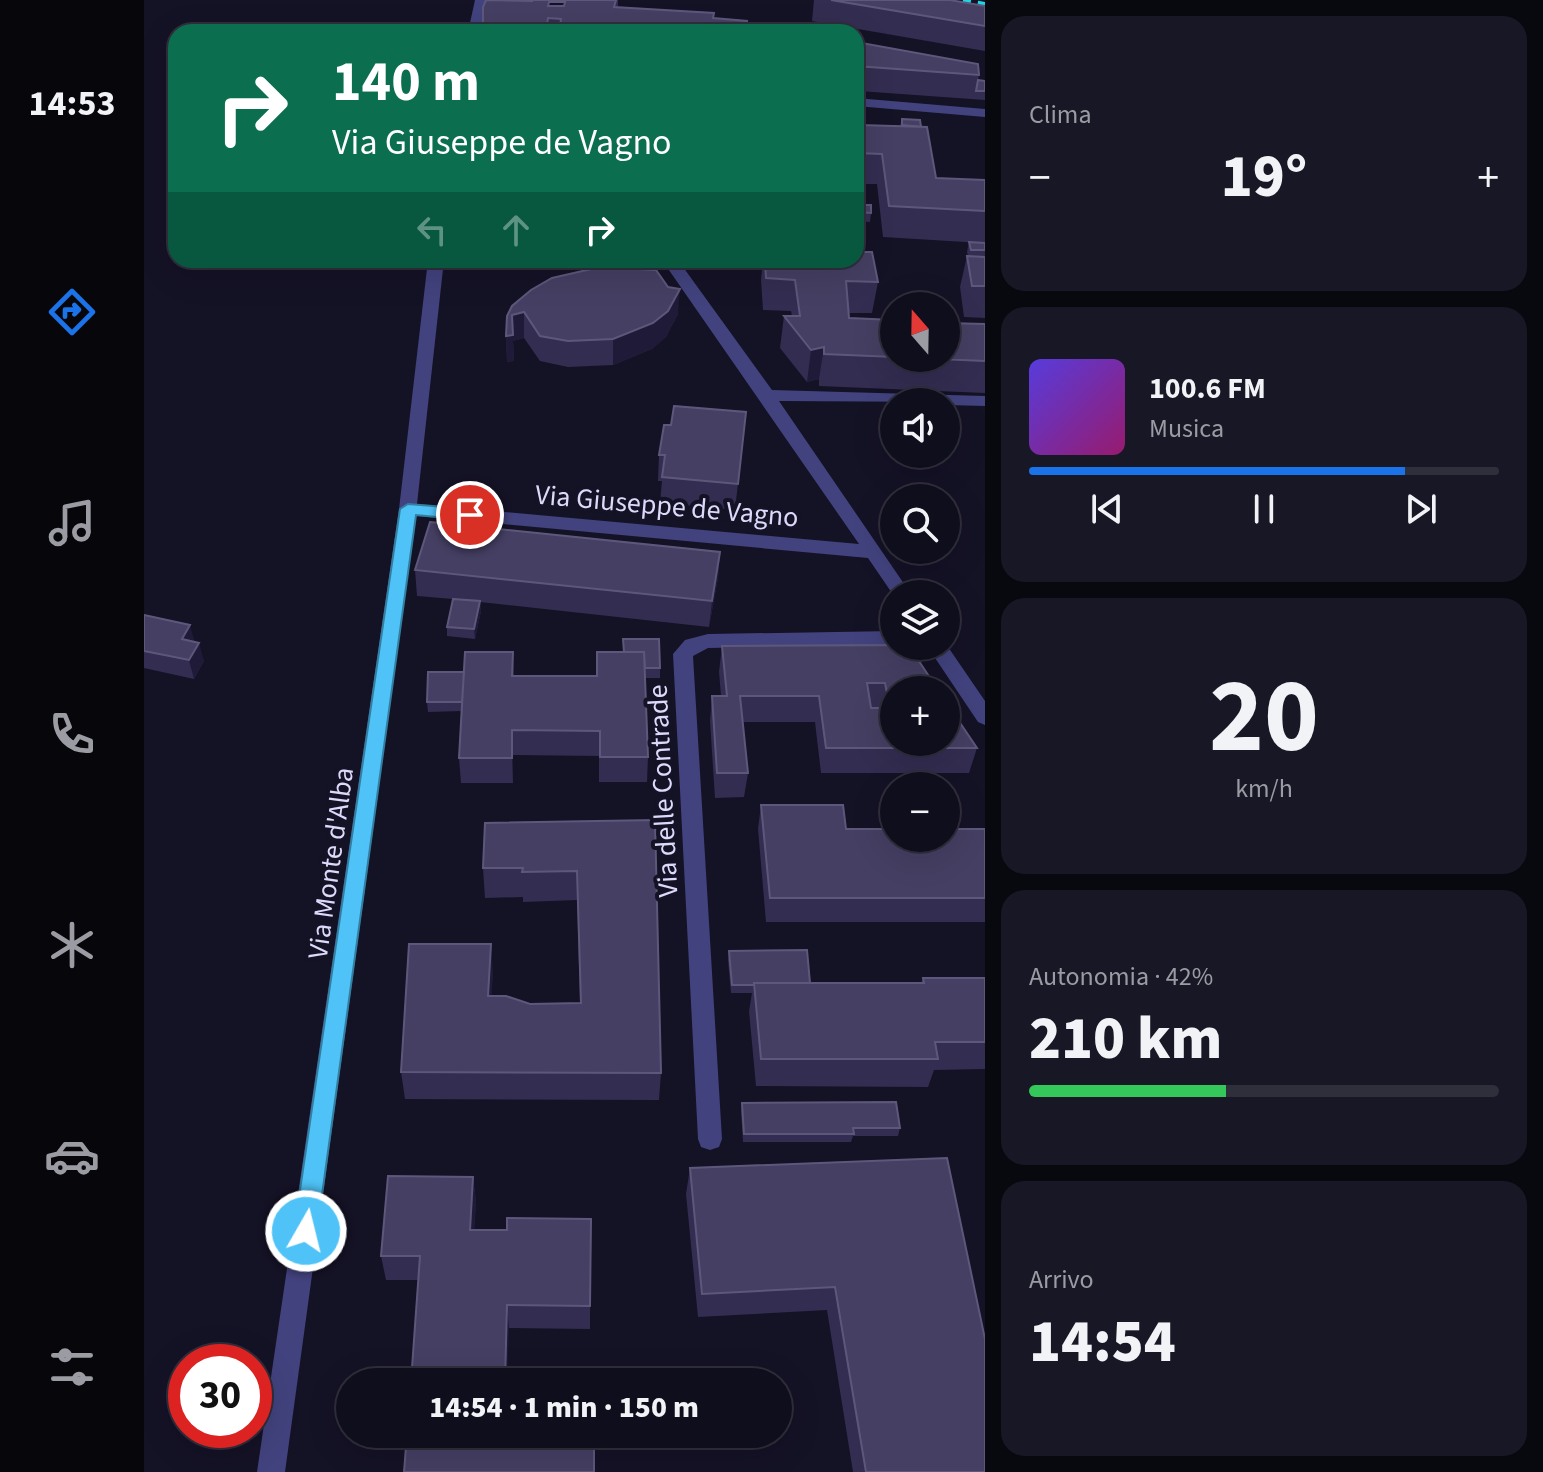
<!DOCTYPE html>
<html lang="it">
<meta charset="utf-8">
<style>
:root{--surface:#0f0e1c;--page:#181725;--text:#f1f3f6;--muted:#9b9ca3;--line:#2f2e3b;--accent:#1a73e8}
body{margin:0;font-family:"Source Sans 3",sans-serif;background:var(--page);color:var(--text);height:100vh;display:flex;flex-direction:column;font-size:30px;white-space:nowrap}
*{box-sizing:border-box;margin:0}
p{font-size:26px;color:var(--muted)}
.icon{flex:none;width:44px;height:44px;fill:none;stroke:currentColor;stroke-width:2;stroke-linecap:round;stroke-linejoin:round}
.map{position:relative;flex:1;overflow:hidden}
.sheet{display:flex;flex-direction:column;gap:16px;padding:16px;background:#08080f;width:558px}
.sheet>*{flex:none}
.banner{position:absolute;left:24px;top:24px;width:696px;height:244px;border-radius:24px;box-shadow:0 8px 32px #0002,0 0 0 2px var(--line);background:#0b6e4f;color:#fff;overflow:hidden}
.needle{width:52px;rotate:340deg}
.tools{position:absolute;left:736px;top:292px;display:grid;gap:16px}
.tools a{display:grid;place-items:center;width:80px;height:80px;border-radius:50%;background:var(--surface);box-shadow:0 8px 32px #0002,0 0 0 2px var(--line);font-size:40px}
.speed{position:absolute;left:24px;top:1344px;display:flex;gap:16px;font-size:40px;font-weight:700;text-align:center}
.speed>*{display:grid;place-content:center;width:104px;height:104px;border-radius:50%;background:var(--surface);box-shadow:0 8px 32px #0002,0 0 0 2px var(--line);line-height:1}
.speed .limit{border:12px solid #d22;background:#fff;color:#111}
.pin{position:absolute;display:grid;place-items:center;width:68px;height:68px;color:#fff;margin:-34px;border:4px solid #fff;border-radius:50%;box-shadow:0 2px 8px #0007}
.me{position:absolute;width:88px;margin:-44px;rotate:8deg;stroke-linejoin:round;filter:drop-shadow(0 0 6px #0008)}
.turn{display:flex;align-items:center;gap:28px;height:168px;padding:0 32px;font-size:36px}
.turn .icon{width:104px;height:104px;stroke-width:2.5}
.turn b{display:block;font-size:56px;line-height:68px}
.lanes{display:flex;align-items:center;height:76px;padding:0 32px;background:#0003;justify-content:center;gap:40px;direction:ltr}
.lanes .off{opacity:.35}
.big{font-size:60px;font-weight:800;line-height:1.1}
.sheet .card{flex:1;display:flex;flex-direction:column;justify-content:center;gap:12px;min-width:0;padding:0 28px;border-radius:24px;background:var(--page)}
.sheet .dial{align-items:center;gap:0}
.dial b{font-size:104px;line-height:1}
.song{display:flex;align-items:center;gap:24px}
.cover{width:96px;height:96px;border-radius:12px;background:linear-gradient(135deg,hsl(250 70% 55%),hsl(320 70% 35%))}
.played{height:8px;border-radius:4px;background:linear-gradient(90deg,var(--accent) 80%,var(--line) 80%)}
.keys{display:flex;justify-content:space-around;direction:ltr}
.heat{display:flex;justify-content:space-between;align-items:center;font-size:44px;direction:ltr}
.charge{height:12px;border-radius:6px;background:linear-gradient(90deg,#34c759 42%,var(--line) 0)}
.trip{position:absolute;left:192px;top:1368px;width:456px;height:80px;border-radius:40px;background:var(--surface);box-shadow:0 8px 32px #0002,0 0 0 2px var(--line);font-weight:800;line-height:80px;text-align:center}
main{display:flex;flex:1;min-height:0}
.menu{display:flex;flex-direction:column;width:144px;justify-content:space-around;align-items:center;background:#06060b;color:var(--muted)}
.menu .icon{width:56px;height:56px}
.menu .current{color:var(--accent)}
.menu b{font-size:36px;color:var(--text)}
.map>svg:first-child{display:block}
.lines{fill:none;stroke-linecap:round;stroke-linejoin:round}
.minor{fill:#42427e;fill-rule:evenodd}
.rail{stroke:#1ad9e6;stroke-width:4;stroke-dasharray:8 7;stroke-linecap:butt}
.wall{fill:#332d51;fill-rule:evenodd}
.shaded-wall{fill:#1f1a38}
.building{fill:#453f63;stroke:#5d587b;stroke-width:2;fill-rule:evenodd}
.route{fill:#4fc3f7;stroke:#337fa1;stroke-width:2}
.labels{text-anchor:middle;stroke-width:8;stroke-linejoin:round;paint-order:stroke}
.street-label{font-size:28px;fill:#dcd9fb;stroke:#141225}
</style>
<main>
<nav class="menu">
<b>14:53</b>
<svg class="icon current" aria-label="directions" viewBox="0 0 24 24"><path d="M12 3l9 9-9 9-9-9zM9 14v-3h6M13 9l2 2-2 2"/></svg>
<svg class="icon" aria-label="music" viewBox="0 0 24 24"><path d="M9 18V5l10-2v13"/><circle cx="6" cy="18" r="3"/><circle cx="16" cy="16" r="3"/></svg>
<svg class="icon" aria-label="phone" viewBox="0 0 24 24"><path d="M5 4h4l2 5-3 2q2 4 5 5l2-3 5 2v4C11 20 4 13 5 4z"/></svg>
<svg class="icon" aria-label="climate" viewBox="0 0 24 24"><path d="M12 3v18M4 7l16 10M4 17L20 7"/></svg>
<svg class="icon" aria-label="car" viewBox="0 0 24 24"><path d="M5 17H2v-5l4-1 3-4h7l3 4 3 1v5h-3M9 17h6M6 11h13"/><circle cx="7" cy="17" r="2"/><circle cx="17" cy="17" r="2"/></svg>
<svg class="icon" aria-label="filters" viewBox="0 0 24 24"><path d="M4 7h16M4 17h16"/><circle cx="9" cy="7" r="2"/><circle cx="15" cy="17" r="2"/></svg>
</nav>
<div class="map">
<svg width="841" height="1472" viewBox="0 0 841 1472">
<rect width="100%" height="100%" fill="#141225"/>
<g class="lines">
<path class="minor" d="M331,0H343L336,32H324Z
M712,98L841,109V117L712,106Z
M284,260H300L273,504L715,544L518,260H534L628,390L841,396V406L802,405V402L635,401L767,594H750V596L724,558L272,516L141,1472H113L255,509Z
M750,631V645L564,648L549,656L578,1139L575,1147L566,1150L557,1147L554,1139L529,654L541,640L564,634Z
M802,644L841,701V725L834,722L783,646Z"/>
<path class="rail" d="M819,0L841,4"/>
</g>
<path class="wall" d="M342,0H376V1H388V0H474V7L569,18L602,32H339ZM405,2H421L420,6H404Z
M670,0H806L841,6V51L668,21Z
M712,42L835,75L834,80L841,81V100L715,91L716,125L756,126L758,119L777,127L792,178L841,180V318L820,317L816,287L823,256H824L823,252L825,242L838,243L739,237L733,184H712Z
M713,205L727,213L726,222L713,221Z
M619,260H712L734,282L728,313H705V318L750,320V358H802L841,324V393L675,386V379L663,382L636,348L640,316H648L647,311L619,310L617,280Z
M456,267L534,314L522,337L508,349L469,365L424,367L396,361L380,338L369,341L370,361L363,362L362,336L363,316Z
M602,412L591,510L516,503L518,481H514L515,455L527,425Z
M576,552L574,578L565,627L336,602L337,611L331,639L303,636V627L309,599L273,596L271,570Z
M0,615L50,641L60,661L50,679L0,668Z
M479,639L516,668V678H501L504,757L503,782H455V756L369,755V783H317L315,758L318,711L284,712L283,702L320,672L369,652L370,676H452L453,652H479Z
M750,645L833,748L825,773H677L671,722H598L604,773L600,797L571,798L566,721L568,696H577L575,672L578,646Z
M617,805L702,829H841V922H622L614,829Z
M511,820L517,1073L515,1100L261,1099L257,1072L349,972L347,996L386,1004L436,1003L433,900L379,902V897L341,898L339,868Z
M585,951L666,983H777L779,978H841V1069L790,1070L784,1087L612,1086L605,1011L608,993H587L584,960Z
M598,1103L756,1128L754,1136H709L707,1142H599L597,1111Z
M803,1158L841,1472H709L683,1310L554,1317L542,1194L546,1168Z
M329,1177L332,1202L330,1230L446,1306V1329L365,1328L274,1280H242L237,1256Z"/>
<path class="shaded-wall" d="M536,289L534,314L522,337L508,349L469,365V339Z
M380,312V338L369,341L370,361L363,362L362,336L368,315Z
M680,347L675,379L663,382L667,350Z
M576,552L574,578L565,627L568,601Z
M336,601L337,611L331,639L330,629Z
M46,625L51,643L38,639Z
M55,643L60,661L50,679L45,660Z
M368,730L369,755V783L368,758Z
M347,944L349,972L346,1024L344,996Z
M329,1177L332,1202L329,1254L326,1230Z
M363,1305L365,1328L363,1382H361Z"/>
<path class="building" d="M342,0L388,1V0H472L470,7L570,13L569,18L603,21L601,32H415L417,19L404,18L403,24H339V7ZM405,2H421L420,6H404Z
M687,0H806L841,6V26Z
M712,42L834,64L835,75L712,66Z
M834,80L841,81V91H832Z
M712,87H715L716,125L783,127L792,178L841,180V211L745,206L738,154L712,153Z
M758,119L776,120L777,127L758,125Z
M713,205H727V213L714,212Z
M825,242L841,243V250H827Z
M712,252H728L734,282L702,281L705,318L750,320V357L680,354V347L667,350L640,316H656L651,280L622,278L621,260H712Z
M823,256L841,257V286H828Z
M456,267L512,270L524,287L536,289L524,311L509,323L469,339L424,341L396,336L380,312L368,315L369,335L362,336L363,316L368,306L387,290L408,278Z
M802,323L841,324V361L772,358H802Z
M530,406L602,412L594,484L518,477L521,455H515L520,425H527Z
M286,522L576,552L568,601L271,570Z
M309,599L336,601L330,629L303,627Z
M0,615L46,625L38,639L55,643L45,660L0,651Z
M479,639H515L516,668H501L500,652H480Z
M750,645V646H765L794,690H750V742H802V702L833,748H682L675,696H596L604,773H573L568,696H583L578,646ZM723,683H741L746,708H727Z
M321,652H369L368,676H453V652H500L504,757H456V731L368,730V758H315Z
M284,672H320L318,702H283Z
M617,805H699L702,829H750V838H802V829H841V898H626Z
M511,820L517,1073L257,1072L265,944H347L344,996H362L386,1004L437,1003L433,871L378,872L379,868H339L341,823Z
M663,950L666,983H610V985H588L585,951Z
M779,978H841V1042H791L794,1059H617L610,983H780Z
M752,1102L756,1128H709L710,1134H600L598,1103Z
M803,1158L841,1339V1472H722L691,1287L558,1294L546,1168Z
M244,1176L329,1177L326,1230H363V1218L447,1219L446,1306L363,1305L361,1382H267L276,1256H237Z
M263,1434H450V1472H260Z"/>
<path class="route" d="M264,504L326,509L334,515L326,520L272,515L173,1231L170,1238L162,1242L154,1238L150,1231L256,509Z"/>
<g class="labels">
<g class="street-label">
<text transform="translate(523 505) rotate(5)" y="10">Via Giuseppe de Vagno</text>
<text transform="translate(518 791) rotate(-93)" y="10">Via delle Contrade</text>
<text transform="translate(186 863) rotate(-82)" y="10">Via Monte d'Alba</text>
</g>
</g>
</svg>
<div class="tools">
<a><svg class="needle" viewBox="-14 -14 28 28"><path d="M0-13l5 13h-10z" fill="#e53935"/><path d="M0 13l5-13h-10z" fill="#9b9ca3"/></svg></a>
<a><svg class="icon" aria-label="sound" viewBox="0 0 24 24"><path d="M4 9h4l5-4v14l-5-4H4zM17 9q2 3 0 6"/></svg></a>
<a><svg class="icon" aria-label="search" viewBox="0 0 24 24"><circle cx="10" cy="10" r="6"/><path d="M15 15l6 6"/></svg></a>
<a><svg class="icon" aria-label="layers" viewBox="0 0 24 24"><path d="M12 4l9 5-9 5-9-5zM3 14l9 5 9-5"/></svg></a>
<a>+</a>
<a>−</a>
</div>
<div class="speed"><div class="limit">30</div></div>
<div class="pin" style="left:326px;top:515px;background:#d93025"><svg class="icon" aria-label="arrive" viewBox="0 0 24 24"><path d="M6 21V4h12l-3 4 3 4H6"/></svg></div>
<svg class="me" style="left:162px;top:1231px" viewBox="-20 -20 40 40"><circle r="17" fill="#4fc3f7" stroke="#fff" stroke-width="3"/><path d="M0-11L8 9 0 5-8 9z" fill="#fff"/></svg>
<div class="trip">14:54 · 1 min · 150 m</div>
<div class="banner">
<div class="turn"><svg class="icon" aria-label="right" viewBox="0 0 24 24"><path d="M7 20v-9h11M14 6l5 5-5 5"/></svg><div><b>140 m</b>Via Giuseppe de Vagno</div></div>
<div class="lanes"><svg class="icon off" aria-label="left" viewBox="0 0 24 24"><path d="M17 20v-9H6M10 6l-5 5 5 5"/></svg><svg class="icon off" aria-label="ahead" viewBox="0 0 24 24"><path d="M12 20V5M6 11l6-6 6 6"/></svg><svg class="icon" aria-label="right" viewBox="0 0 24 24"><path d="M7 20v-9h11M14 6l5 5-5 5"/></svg></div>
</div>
</div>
<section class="sheet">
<div class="card"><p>Clima</p>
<div class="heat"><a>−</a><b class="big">19°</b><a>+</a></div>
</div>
<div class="card">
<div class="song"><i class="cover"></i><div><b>100.6 FM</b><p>Musica</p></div></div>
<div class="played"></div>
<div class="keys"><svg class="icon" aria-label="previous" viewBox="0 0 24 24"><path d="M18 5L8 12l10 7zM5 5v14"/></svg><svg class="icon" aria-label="pause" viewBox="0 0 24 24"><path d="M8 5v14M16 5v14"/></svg><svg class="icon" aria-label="next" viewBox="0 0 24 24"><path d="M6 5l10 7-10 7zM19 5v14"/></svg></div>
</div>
<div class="card dial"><b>20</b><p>km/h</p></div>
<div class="card"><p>Autonomia · 42%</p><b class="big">210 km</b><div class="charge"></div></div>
<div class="card"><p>Arrivo</p><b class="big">14:54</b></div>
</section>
</main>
